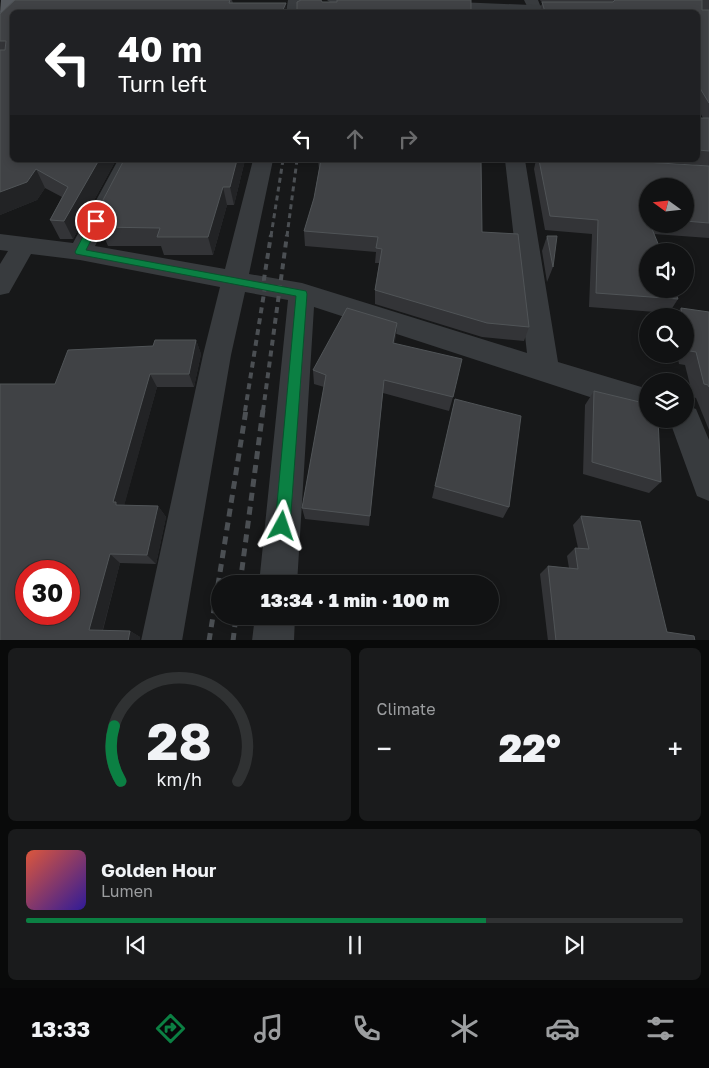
<!DOCTYPE html>
<meta charset="utf-8">
<style>
:root{--surface:#111213;--page:#1a1b1c;--text:#f1f3f6;--muted:#9c9ea0;--line:#303233;--accent:#0b8043}
body{margin:0;font-family:"Golos Text",sans-serif;background:var(--page);color:var(--text);height:100vh;display:flex;flex-direction:column;font-size:19px;white-space:nowrap}
*{box-sizing:border-box;margin:0}
p{font-size:16px;color:var(--muted)}
.icon{flex:none;width:28px;height:28px;fill:none;stroke:currentColor;stroke-width:2;stroke-linecap:round;stroke-linejoin:round}
.map{position:relative;height:640px;overflow:hidden}
.drawer{display:flex;flex-direction:column;gap:8px;padding:8px;background:#090a0a;flex:1}
.drawer>*{flex:none}
.banner{position:absolute;left:10px;top:10px;width:690px;height:152px;border-radius:8px;box-shadow:0 2px 8px #0003,0 0 0 1px var(--line);background:#202124;color:#fff;overflow:hidden}
.needle{width:32px;rotate:285deg}
.tools{position:absolute;left:639px;top:178px;display:grid;gap:10px}
.tools a{display:grid;place-items:center;width:55px;height:55px;border-radius:50%;background:var(--surface);box-shadow:0 2px 8px #0003,0 0 0 1px var(--line);font-size:25px}
.speed{position:absolute;left:15px;top:560px;display:flex;gap:10px;font-size:25px;font-weight:700;text-align:center}
.speed>*{display:grid;place-content:center;width:65px;height:65px;border-radius:50%;background:var(--surface);box-shadow:0 2px 8px #0003,0 0 0 1px var(--line);line-height:1}
.speed .limit{border:8px solid #d22;background:#fff;color:#111}
.pin{position:absolute;display:grid;place-items:center;width:42px;height:42px;color:#fff;margin:-21px;border:2px solid #fff;border-radius:50%;box-shadow:0 1px 5px #0007}
.me{position:absolute;width:55px;margin:-28px;rotate:5deg;stroke-linejoin:round;filter:drop-shadow(0 0 4px #0008)}
.turn{display:flex;align-items:center;gap:18px;height:105px;padding:0 25px;font-size:22px}
.turn .icon{width:65px;height:65px;stroke-width:2.5}
.turn b{display:block;font-size:35px;line-height:42px}
.lanes{display:flex;align-items:center;height:48px;padding:0 25px;background:#0003;justify-content:center;gap:25px;direction:ltr}
.lanes .off{opacity:.35}
.big{font-size:38px;font-weight:800;line-height:1.1}
.drawer .card{flex:1;display:flex;flex-direction:column;justify-content:center;gap:8px;min-width:0;padding:0 18px;border-radius:8px;background:var(--page)}
.drawer .dial{align-items:center;gap:0}
.dial svg{height:130px;overflow:visible;fill:none;stroke:var(--line);stroke-width:7;stroke-linecap:round;text-anchor:middle}
.dial text{fill:var(--text);stroke:none}
.song{display:flex;align-items:center;gap:15px}
.cover{width:60px;height:60px;border-radius:8px;background:linear-gradient(135deg,hsl(10 70% 55%),hsl(250 70% 35%))}
.played{height:5px;border-radius:2px;background:linear-gradient(90deg,var(--accent) 70%,var(--line) 70%)}
.keys{display:flex;justify-content:space-around;direction:ltr}
.heat{display:flex;justify-content:space-between;align-items:center;font-size:28px;direction:ltr}
.drawer .tiles{flex:1;display:grid;gap:8px;grid-template-columns:1fr 1fr}
.card:last-child{grid-column:span 2}
.trip{position:absolute;left:211px;top:575px;width:288px;height:50px;border-radius:25px;background:var(--surface);box-shadow:0 2px 8px #0003,0 0 0 1px var(--line);font-weight:800;line-height:50px;text-align:center}
.dock{display:flex;height:80px;justify-content:space-around;align-items:center;background:#070708;color:var(--muted)}
.dock .icon{width:35px;height:35px}
.dock .selected{color:var(--accent)}
.dock b{font-size:22px;color:var(--text)}
.map>svg:first-child{display:block}
.lines{fill:none;stroke-linecap:round;stroke-linejoin:round}
.minor{fill:#383b3e;fill-rule:evenodd}
.tertiary{fill:#383b3e;fill-rule:evenodd}
.primary{fill:#54585d;fill-rule:evenodd}
.rail-far2{stroke:#4b4f53;stroke-width:3;stroke-dasharray:5 4;stroke-linecap:butt}
.rail-far1{stroke:#4b4f53;stroke-width:4;stroke-dasharray:6 5;stroke-linecap:butt}
.rail{stroke:#4b4f53;stroke-width:5;stroke-dasharray:8 6;stroke-linecap:butt}
.wall{fill:#333437;fill-rule:evenodd}
.shaded-wall{fill:#222325}
.building{fill:#404245;stroke:#505457;fill-rule:evenodd}
.route{fill:#0b8043;stroke:#07532c}
</style>
<div class="map">
<svg width="709" height="641" viewBox="0 0 709 641">
<rect width="100%" height="100%" fill="#171819"/>
<g class="lines">
<path class="minor" d="M288,0H302L300,12H286Z
M524,0H538L542,10L540,12H530Z
M118,160H138L95,246L225,269L253,160H273L249,274L302,283L527,353L505,160H525L558,362L648,389V416L314,307L297,584H259L288,300L245,292L231,355L182,641H141L203,355L220,287L80,260L31,254L9,293L0,295V264L8,251L0,250V234L73,243Z
M685,405L696,409L709,440V501L697,496L669,419H685Z
M255,616H295L294,641H252Z"/>
<path class="tertiary" d="M327,0H381L382,2C376,9 333,7 327,0Z
M433,1L602,8L607,9L609,12H511L428,8L426,5L428,2Z"/>
<path class="primary" d="M1,0H16L5,12L0,13Z"/>
<path class="rail-far2" d="M271,236L283,160
M287,236L297,160"/>
<path class="rail-far1" d="M245,411L265,287L264,279L271,235
M263,411L287,235"/>
<path class="rail" d="M240,584L263,410
M209,641L246,410
M233,641L236,616"/>
</g>
<path class="wall" d="M15,0H232L233,3L12,160H116L73,239H60L50,220L62,197L45,188L37,200L0,215V14Z
M540,0H709V166L635,160H698V118H703L698,109V12H540L542,3Z
M124,160H245L234,205H227L213,255H164L161,246H108L105,239H100L92,221Z
M318,160H481L482,232L529,327L524,341L482,337L375,304V290L379,263H375L376,252L305,246L304,231L314,198L319,169Z
M536,160H611L709,166V238L654,234L678,299L669,313L589,307L592,234L545,230L534,169ZM648,186H685V224H648Z
M547,236L553,267L547,282L542,251Z
M681,308L709,312V430L696,398L693,397L685,365L679,364L677,354H685V316H675Z
M397,323L394,343L453,397L449,411L383,393L369,526L305,519L302,508L324,387L314,384L313,370Z
M196,340L201,354L194,387H157L124,505L158,506L166,517L156,564L120,563L103,630L130,631L140,637L139,641H0L55,384L153,346Z
M594,391L661,482L649,493L583,474L585,405Z
M455,399L509,507L503,518L432,498Z
M581,516L667,632L695,641H548L540,574L548,566L569,568L567,556L575,548H578L573,525Z"/>
<path class="shaded-wall" d="M286,3L287,12H282Z
M99,160H116L73,239L64,221Z
M237,160H245L234,205L230,187Z
M36,169L45,188L37,200L0,215V192Z
M223,187L227,205L213,255L208,237Z
M397,323L396,337L392,357L393,343Z
M196,340L201,354L194,387L189,374Z
M150,374L157,387L123,510L125,516L113,502Z
M158,506L166,517L156,564L147,555Z
M110,554L120,563L101,636L89,630Z
M130,631L140,637L139,641H128Z"/>
<path class="building" d="M15,0H230L229,3H286L282,12H12V160H99L64,221L50,220L68,187L36,169L27,182L0,192V50H5L6,41H0V14Z
M301,0H321L322,2H337V0H471V12H297V2Z
M615,0H702V10H709V103L698,85V12H545L542,2H613Z
M698,118H709V151L698,150Z
M124,160H237L230,187H223L208,237H157L160,228L99,227L102,221H92Z
M321,160H481L482,232L518,234L529,327L487,323L375,290L382,249L376,248L378,237L304,231L314,198Z
M539,160H611L709,166V223L685,221V186H648V224H650L661,251H648V289H674L678,299L596,293L598,220L550,216Z
M547,236H557L553,267Z
M347,308L397,323L393,343L462,359L453,397L384,380L370,516L302,508L326,375L313,370Z
M681,308L709,312V387L708,385L704,384L696,352L690,351L685,329V316H682Z
M155,340H196L189,374H150L113,502H116V505L158,506L147,555L110,554L89,630L130,631L128,641H0V384H55L68,350L153,346ZM26,571H69V614H26Z
M594,391L648,404V419H658L661,482L592,462Z
M455,399L521,416L509,507L435,486Z
M581,516L640,521L667,632L694,636L695,641H556L548,566L578,569L575,548L589,549Z"/>
<path class="route" d="M96,218L101,221L86,250L306,291L307,294L290,526L288,531L282,533L277,531L275,526L296,296L76,254L75,252L91,221Z"/>
</svg>
<div class="tools">
<a><svg class="needle" viewBox="-14 -14 28 28"><path d="M0-13l5 13h-10z" fill="#e53935"/><path d="M0 13l5-13h-10z" fill="#9c9ea0"/></svg></a>
<a><svg class="icon" aria-label="sound" viewBox="0 0 24 24"><path d="M4 9h4l5-4v14l-5-4H4zM17 9q2 3 0 6"/></svg></a>
<a><svg class="icon" aria-label="search" viewBox="0 0 24 24"><circle cx="10" cy="10" r="6"/><path d="M15 15l6 6"/></svg></a>
<a><svg class="icon" aria-label="layers" viewBox="0 0 24 24"><path d="M12 4l9 5-9 5-9-5zM3 14l9 5 9-5"/></svg></a>
</div>
<div class="speed"><div class="limit">30</div></div>
<div class="pin" style="left:96px;top:221px;background:#d93025"><svg class="icon" aria-label="arrive" viewBox="0 0 24 24"><path d="M6 21V4h12l-3 4 3 4H6"/></svg></div>
<svg class="me" style="left:282px;top:526px" viewBox="-20 -20 40 40"><path d="M0-17L14 15 0 8-14 15z" fill="#0b8043" stroke="#fff" stroke-width="4"/></svg>
<div class="trip">13:34 · 1 min · 100 m</div>
<div class="banner">
<div class="turn"><svg class="icon" aria-label="left" viewBox="0 0 24 24"><path d="M17 20v-9H6M10 6l-5 5 5 5"/></svg><div><b>40 m</b>Turn left</div></div>
<div class="lanes"><svg class="icon" aria-label="left" viewBox="0 0 24 24"><path d="M17 20v-9H6M10 6l-5 5 5 5"/></svg><svg class="icon off" aria-label="ahead" viewBox="0 0 24 24"><path d="M12 20V5M6 11l6-6 6 6"/></svg><svg class="icon off" aria-label="right" viewBox="0 0 24 24"><path d="M7 20v-9h11M14 6l5 5-5 5"/></svg></div>
</div>
</div>
<section class="drawer">
<div class="tiles">
<div class="card dial"><svg viewBox="0 0 100 80">
<path d="M14 69A42 42 0 1 1 86 69"/>
<path d="M14 69A42 42 0 0 1 10 35" stroke="#0b8043"/>
<text x="50" y="56" font-size="32" font-weight="700">28</text>
<text x="50" y="72" font-size="11">km/h</text>
</svg></div>
<div class="card"><p>Climate</p>
<div class="heat"><a>−</a><b class="big">22°</b><a>+</a></div>
</div>
<div class="card">
<div class="song"><i class="cover"></i><div><b>Golden Hour</b><p>Lumen</p></div></div>
<div class="played"></div>
<div class="keys"><svg class="icon" aria-label="previous" viewBox="0 0 24 24"><path d="M18 5L8 12l10 7zM5 5v14"/></svg><svg class="icon" aria-label="pause" viewBox="0 0 24 24"><path d="M8 5v14M16 5v14"/></svg><svg class="icon" aria-label="next" viewBox="0 0 24 24"><path d="M6 5l10 7-10 7zM19 5v14"/></svg></div>
</div>
</div>
</section>
<nav class="dock">
<b>13:33</b>
<svg class="icon selected" aria-label="directions" viewBox="0 0 24 24"><path d="M12 3l9 9-9 9-9-9zM9 14v-3h6M13 9l2 2-2 2"/></svg>
<svg class="icon" aria-label="music" viewBox="0 0 24 24"><path d="M9 18V5l10-2v13"/><circle cx="6" cy="18" r="3"/><circle cx="16" cy="16" r="3"/></svg>
<svg class="icon" aria-label="phone" viewBox="0 0 24 24"><path d="M5 4h4l2 5-3 2q2 4 5 5l2-3 5 2v4C11 20 4 13 5 4z"/></svg>
<svg class="icon" aria-label="climate" viewBox="0 0 24 24"><path d="M12 3v18M4 7l16 10M4 17L20 7"/></svg>
<svg class="icon" aria-label="car" viewBox="0 0 24 24"><path d="M5 17H2v-5l4-1 3-4h7l3 4 3 1v5h-3M9 17h6M6 11h13"/><circle cx="7" cy="17" r="2"/><circle cx="17" cy="17" r="2"/></svg>
<svg class="icon" aria-label="filters" viewBox="0 0 24 24"><path d="M4 7h16M4 17h16"/><circle cx="9" cy="7" r="2"/><circle cx="15" cy="17" r="2"/></svg>
</nav>
